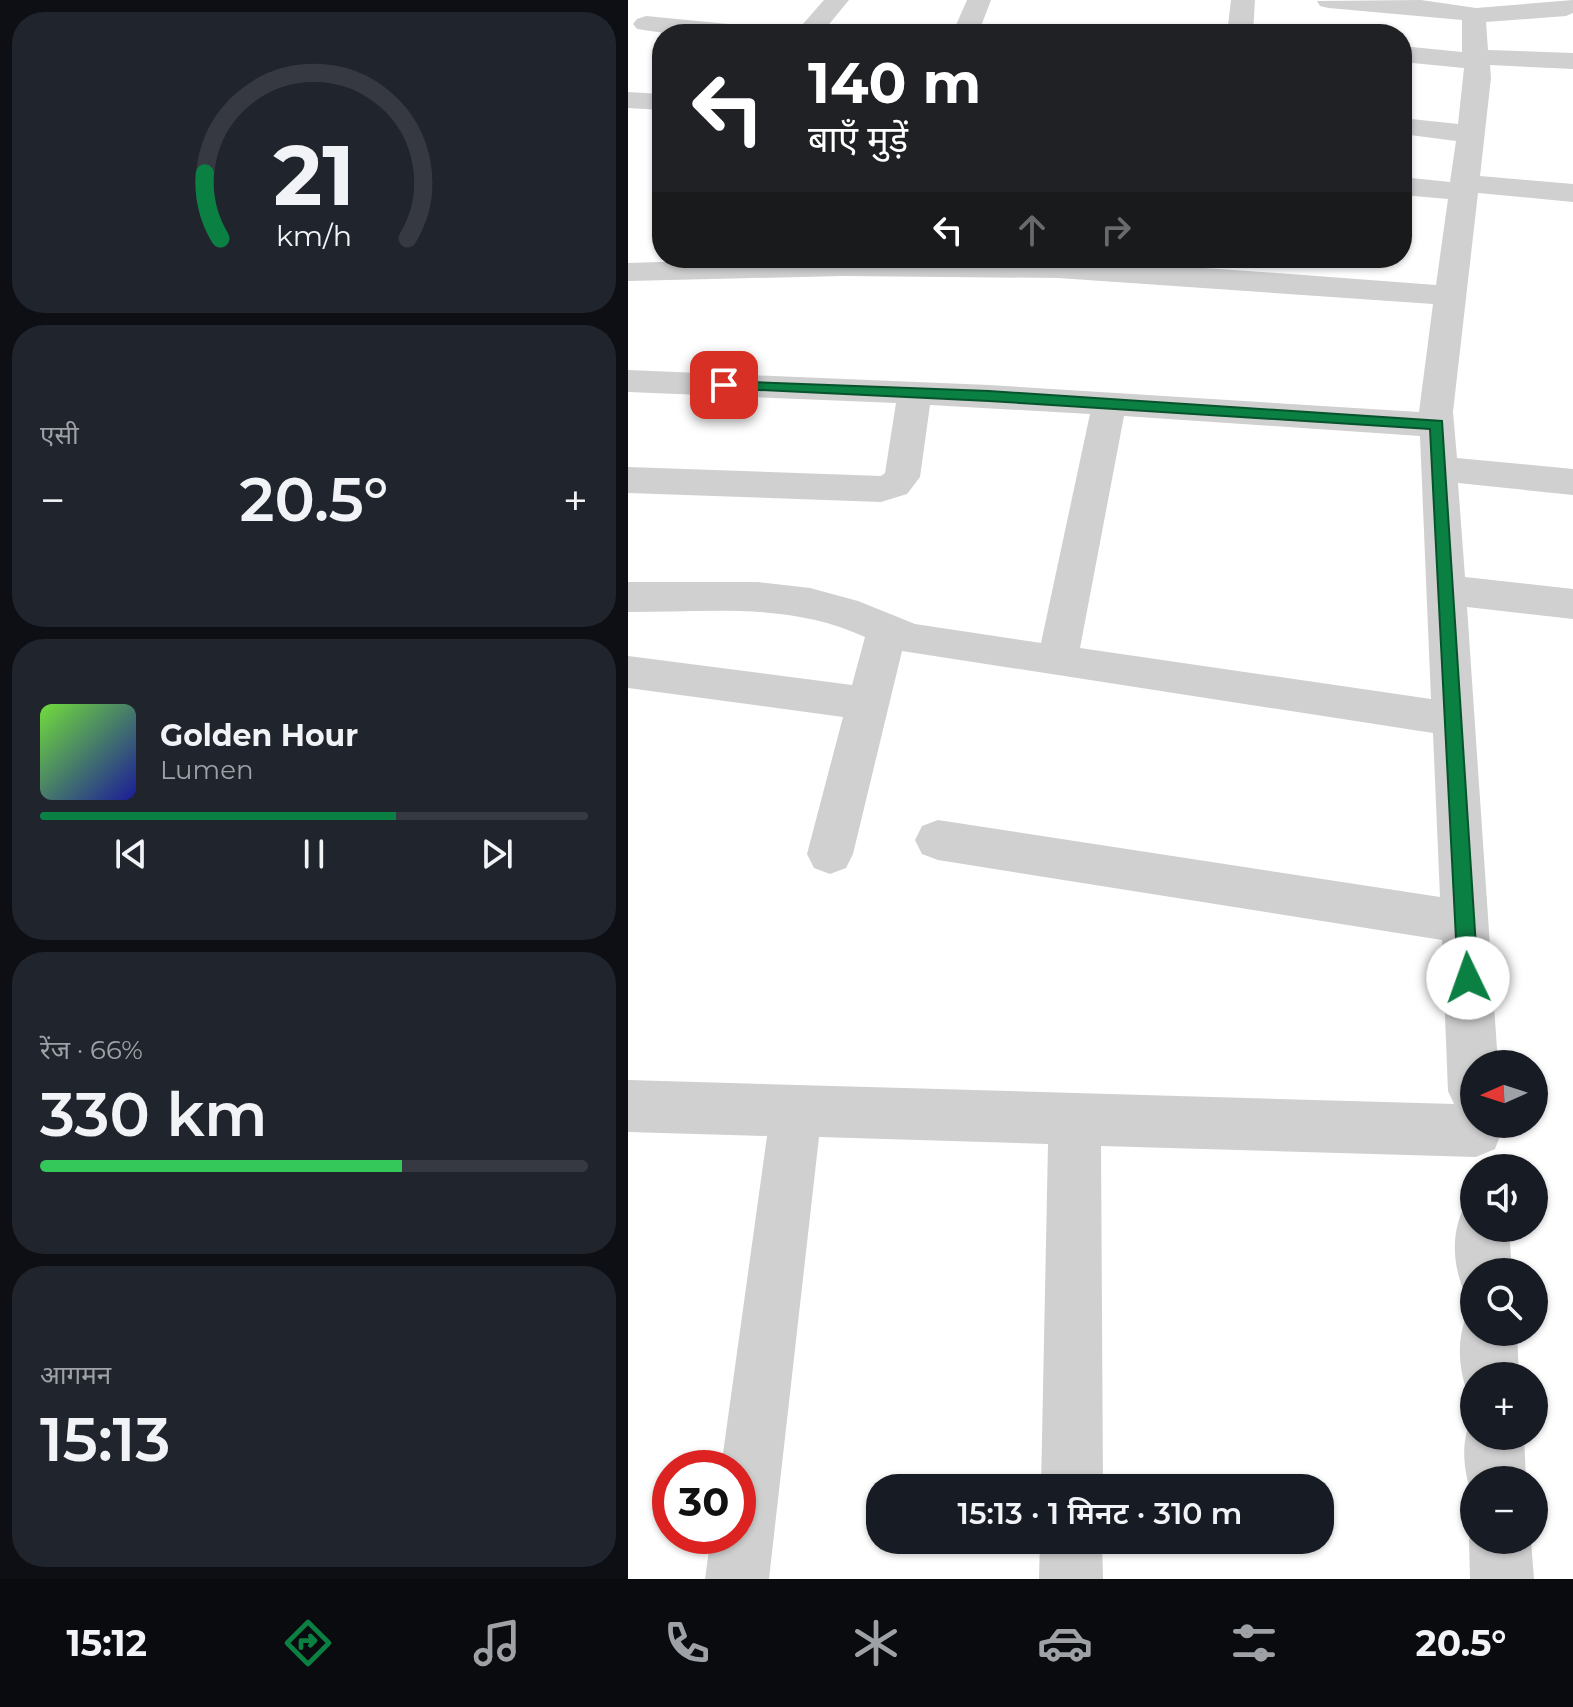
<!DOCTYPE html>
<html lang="hi">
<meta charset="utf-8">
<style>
:root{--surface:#171b24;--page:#20242c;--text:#f1f3f6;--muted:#9ea1a6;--line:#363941;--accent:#0b8043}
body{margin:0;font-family:Montserrat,"Noto Sans Devanagari",sans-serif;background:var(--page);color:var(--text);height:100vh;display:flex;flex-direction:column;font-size:30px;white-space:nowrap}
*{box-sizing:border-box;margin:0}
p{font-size:26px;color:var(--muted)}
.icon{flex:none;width:44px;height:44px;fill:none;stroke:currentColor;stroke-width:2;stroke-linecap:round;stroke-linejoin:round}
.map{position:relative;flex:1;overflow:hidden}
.drawer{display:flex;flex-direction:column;gap:12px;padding:12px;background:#0d0f14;width:628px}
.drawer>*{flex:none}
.banner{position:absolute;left:24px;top:24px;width:760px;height:244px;border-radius:32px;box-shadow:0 2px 6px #0004;background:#202124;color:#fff;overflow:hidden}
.needle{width:52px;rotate:267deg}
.tools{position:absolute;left:832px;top:1050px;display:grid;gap:16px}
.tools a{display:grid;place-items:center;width:88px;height:88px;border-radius:50%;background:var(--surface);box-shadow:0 2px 6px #0004;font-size:40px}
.speed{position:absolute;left:24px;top:1450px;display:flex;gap:16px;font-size:40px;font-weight:700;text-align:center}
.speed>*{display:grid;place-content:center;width:104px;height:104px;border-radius:50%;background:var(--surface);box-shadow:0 2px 6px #0004;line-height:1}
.speed .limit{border:12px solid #d22;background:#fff;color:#111}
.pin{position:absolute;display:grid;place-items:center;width:68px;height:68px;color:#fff;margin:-34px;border-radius:16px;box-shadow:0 4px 12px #0006}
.me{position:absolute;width:88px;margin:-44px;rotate:357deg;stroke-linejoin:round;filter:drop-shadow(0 0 6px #0008)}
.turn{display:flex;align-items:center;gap:28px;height:168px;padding:0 24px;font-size:36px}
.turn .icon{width:104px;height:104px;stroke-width:2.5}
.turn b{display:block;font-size:56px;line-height:68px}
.lanes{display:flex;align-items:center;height:76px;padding:0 24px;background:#0003;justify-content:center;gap:40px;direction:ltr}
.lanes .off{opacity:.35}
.big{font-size:60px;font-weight:600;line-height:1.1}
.drawer .card{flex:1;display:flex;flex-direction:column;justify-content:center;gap:12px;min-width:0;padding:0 28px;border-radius:32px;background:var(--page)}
.drawer .dial{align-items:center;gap:0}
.dial svg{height:208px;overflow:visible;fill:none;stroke:var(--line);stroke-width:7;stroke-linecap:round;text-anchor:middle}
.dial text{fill:var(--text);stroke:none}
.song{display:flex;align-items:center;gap:24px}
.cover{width:96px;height:96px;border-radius:12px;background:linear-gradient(135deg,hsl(100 70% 55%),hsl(240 70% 35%))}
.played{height:8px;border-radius:4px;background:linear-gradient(90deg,var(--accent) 65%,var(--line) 65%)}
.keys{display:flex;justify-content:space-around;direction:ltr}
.heat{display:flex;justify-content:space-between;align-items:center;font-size:44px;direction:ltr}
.charge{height:12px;border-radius:6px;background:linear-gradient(90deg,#34c759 66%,var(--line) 0)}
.trip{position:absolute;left:238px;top:1474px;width:468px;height:80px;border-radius:32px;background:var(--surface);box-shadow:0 2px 6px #0004;font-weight:600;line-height:80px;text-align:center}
.dock{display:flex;height:128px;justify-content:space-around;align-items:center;background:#090b0e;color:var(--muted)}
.dock .icon{width:56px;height:56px}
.dock .current{color:var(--accent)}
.dock b{font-size:36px;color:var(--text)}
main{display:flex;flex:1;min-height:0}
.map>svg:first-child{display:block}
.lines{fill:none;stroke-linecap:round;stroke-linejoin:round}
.minor{fill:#d0d0d0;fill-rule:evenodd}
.route{fill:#0b8043;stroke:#07532c;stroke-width:2}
</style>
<main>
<section class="drawer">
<div class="card dial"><svg viewBox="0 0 100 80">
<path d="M14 69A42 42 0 1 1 86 69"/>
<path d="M14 69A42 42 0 0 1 8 44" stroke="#0b8043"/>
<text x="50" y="56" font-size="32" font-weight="700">21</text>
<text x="50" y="72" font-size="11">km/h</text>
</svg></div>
<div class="card"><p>एसी</p>
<div class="heat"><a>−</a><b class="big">20.5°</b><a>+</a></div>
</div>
<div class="card">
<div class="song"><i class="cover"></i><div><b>Golden Hour</b><p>Lumen</p></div></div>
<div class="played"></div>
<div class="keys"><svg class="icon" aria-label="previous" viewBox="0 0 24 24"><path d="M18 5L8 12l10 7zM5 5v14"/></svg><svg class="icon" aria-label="pause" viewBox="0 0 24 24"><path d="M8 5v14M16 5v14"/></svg><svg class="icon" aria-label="next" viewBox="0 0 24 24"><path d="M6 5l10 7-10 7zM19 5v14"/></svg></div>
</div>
<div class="card"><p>रेंज · 66%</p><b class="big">330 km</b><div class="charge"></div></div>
<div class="card"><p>आगमन</p><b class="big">15:13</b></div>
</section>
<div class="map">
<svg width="945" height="1579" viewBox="0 0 945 1579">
<rect width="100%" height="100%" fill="#fff"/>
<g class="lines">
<path class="minor" d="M196,0H221L193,34H166Z
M339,0H363L350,34H324Z
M603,0H627L625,34H599Z
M793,0L848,8L945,0V13L938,16L858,22L860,50L945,53V69L862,65L863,78L852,176L945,184V202L850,193L825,412L829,458L945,469V495L830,483L837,577L945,589V619L839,607L870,1064H846V1124H871L874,1131L867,1149L848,1157L473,1146L475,1488H413L420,1144L191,1137L141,1579H77L83,1536H110V1468H93L139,1136L0,1132V1080L826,1104L820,1091L814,940L310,860L294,854L287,840L294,826L310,820L812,897L805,733L274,651L225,854L218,868L202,874L186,868L179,854L215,717L0,688V656L224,685L237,637C162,602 81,612 0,612V582H130L182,588L230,601L287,624L413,643L462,414L302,405L292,477L279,494L253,502L0,493V467L253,476L257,473L268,403L0,392V370L361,385L791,412L805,304L430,278L215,276L0,281V263C144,258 288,254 432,260C557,265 683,276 808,285L820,199L774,195V177L822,182L828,141L774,134V118L830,124L836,68L774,62V46L834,52V20L701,8L692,6L689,1ZM496,416L792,436L803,699L452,648Z
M18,16L121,26L130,29L134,34H43L9,29L5,24L9,19Z
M0,92L34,94V110L0,108Z
M846,1204V1228H881L884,1272H846V1296L836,1292C825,1264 823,1236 835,1209Z
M846,1309V1332H889L891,1376H846V1399L841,1397C830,1368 828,1340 840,1312Z
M846,1414V1436H896L898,1480H846V1500C835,1473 831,1440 846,1414Z
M846,1527V1540H903L906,1579H842L841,1540Z
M412,1540H474L475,1579H411Z"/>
</g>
<path class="route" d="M96,381L361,391L814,421L850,978L847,985L840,987L833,985L830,978L802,429L361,401L91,388L89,385Z"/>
</svg>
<div class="tools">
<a><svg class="needle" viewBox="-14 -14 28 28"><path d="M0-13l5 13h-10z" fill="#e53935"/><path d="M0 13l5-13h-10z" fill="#9ea1a6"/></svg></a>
<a><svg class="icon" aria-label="sound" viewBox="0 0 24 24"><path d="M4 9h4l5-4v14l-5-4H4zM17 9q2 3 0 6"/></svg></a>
<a><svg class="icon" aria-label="search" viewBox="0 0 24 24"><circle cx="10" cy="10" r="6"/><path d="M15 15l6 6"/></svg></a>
<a>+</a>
<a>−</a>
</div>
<div class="speed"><div class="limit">30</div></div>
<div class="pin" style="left:96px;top:385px;background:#d93025"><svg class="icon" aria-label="arrive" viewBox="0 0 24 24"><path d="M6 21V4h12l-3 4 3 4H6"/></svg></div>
<svg class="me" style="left:840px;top:978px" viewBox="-20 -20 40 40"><circle r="19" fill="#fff"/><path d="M0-13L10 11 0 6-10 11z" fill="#0b8043"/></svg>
<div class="trip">15:13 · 1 मिनट · 310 m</div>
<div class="banner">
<div class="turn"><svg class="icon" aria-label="left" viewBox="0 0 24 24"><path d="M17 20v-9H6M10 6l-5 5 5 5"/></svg><div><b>140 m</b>बाएँ मुड़ें</div></div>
<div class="lanes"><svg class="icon" aria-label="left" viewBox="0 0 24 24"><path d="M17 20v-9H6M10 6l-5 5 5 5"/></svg><svg class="icon off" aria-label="ahead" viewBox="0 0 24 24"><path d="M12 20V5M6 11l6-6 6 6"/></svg><svg class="icon off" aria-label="right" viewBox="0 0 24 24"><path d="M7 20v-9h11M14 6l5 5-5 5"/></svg></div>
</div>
</div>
</main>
<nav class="dock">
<b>15:12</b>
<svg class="icon current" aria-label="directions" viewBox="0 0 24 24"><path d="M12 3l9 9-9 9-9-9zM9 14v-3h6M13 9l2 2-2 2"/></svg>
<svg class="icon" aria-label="music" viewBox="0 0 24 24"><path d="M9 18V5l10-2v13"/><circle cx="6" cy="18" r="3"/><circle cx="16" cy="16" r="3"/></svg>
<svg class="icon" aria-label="phone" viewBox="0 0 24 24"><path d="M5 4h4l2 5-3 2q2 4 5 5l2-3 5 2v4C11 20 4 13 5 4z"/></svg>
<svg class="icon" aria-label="climate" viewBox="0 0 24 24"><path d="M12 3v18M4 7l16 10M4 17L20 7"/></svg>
<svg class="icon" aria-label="car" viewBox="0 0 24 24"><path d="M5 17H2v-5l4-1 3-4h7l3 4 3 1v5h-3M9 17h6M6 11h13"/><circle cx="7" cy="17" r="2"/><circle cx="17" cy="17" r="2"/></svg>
<svg class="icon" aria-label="filters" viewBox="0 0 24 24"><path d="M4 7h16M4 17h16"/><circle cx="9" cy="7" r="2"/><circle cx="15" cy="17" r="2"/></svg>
<b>20.5°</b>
</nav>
